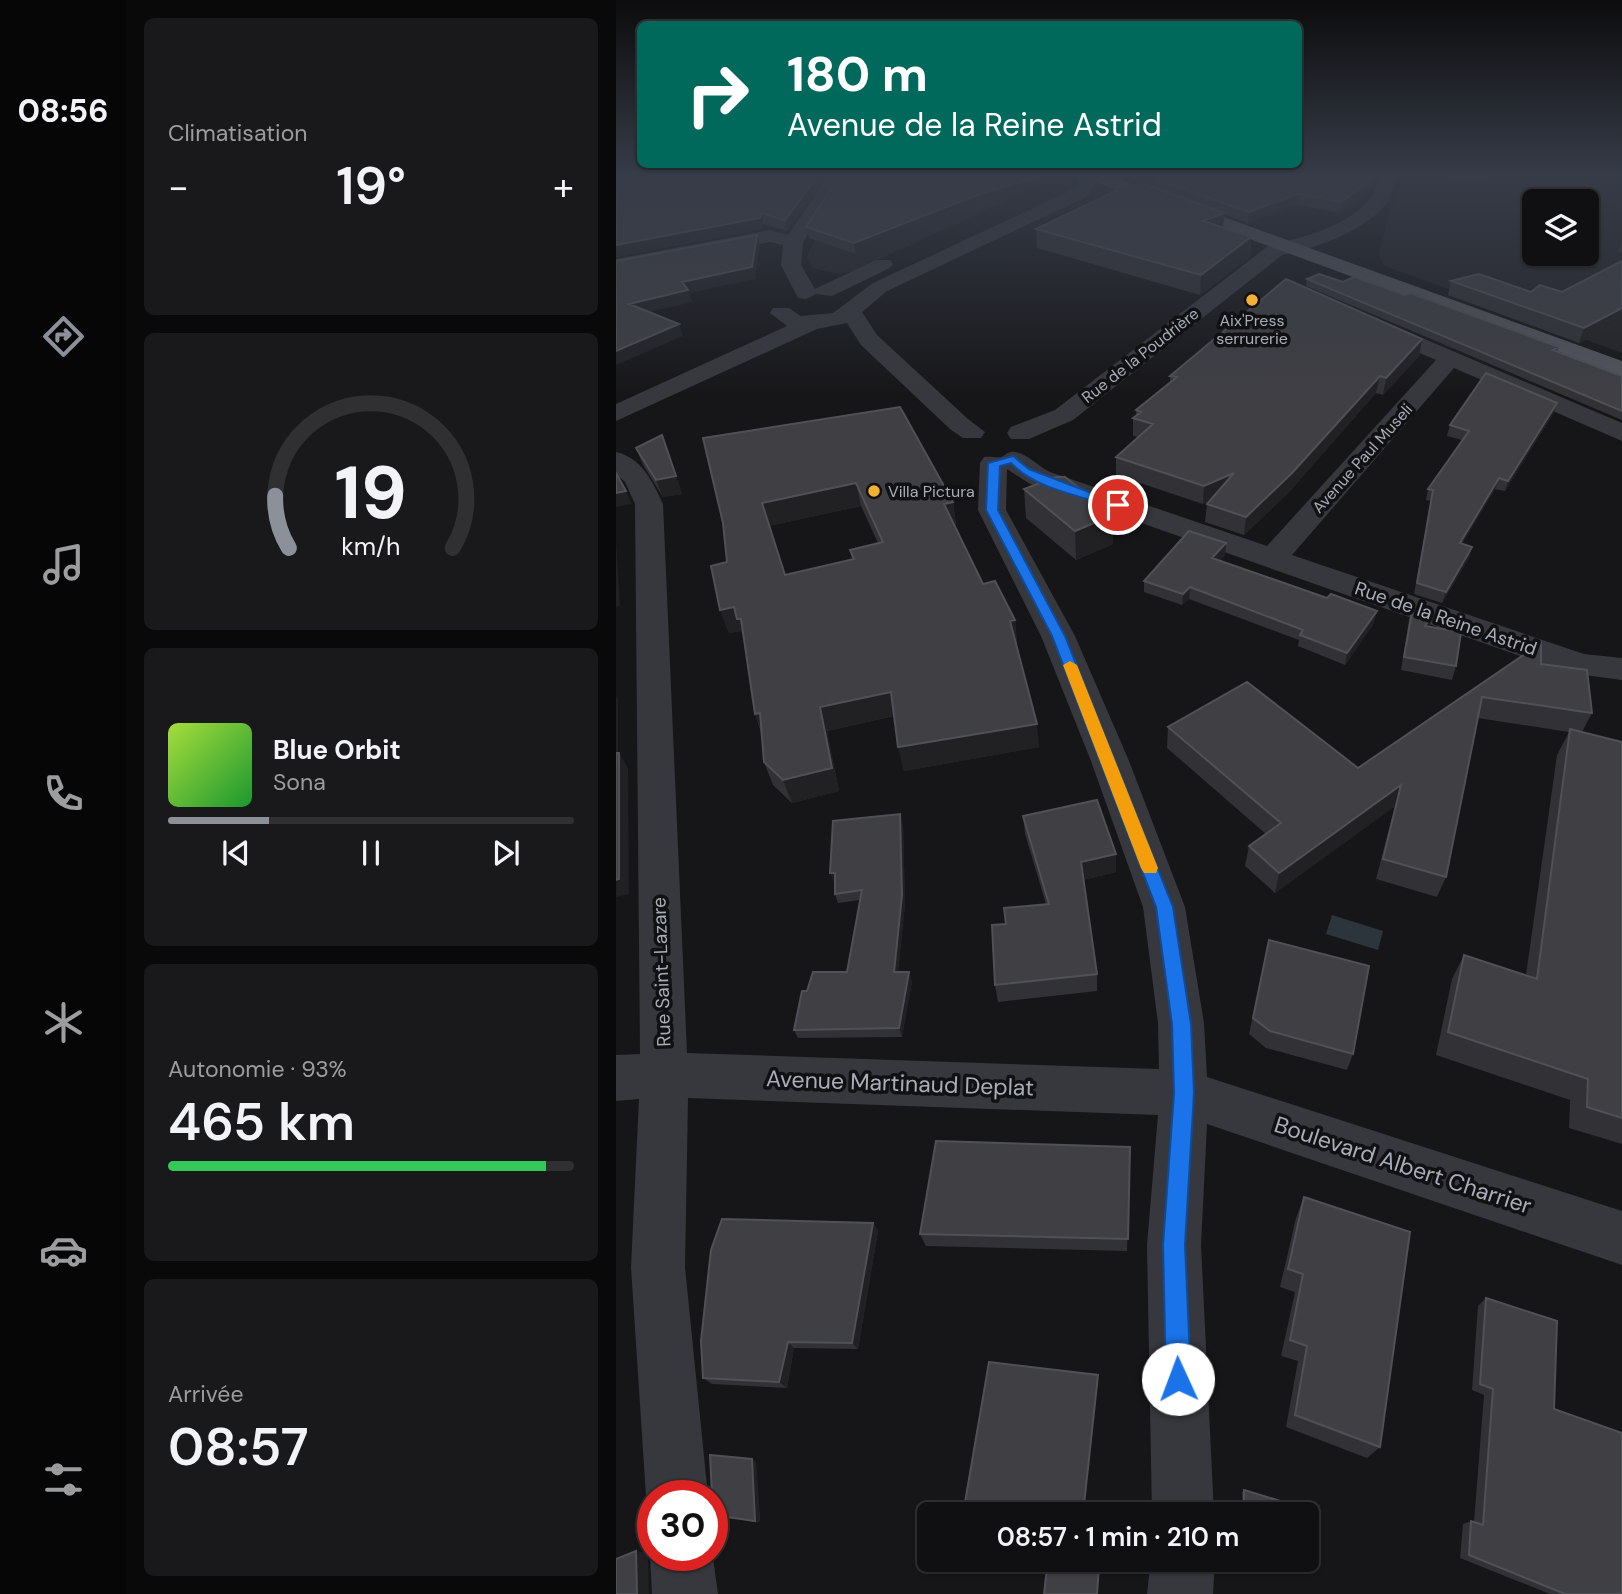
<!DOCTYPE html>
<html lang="fr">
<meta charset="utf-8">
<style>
:root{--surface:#101012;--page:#19191b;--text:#f1f3f6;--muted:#9c9d9f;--line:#303032;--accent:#8c9099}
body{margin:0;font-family:"DM Sans",sans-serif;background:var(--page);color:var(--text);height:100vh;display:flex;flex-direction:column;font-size:26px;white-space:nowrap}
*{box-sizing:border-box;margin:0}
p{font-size:23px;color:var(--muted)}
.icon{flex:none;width:38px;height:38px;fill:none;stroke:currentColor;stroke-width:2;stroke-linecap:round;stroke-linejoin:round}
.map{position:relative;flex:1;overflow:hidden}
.panel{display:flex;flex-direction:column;gap:18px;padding:18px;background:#09090a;width:490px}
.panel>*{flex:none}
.hud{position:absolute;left:21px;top:21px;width:665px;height:147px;border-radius:10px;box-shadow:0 2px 5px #0004,0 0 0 2px var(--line);background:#00695c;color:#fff;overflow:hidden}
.tools{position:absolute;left:906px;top:189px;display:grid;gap:14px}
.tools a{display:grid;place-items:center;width:77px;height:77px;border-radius:10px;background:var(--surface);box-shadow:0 2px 5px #0004,0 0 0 2px var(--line);font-size:35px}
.speed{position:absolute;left:21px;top:1480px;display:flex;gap:14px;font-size:35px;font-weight:700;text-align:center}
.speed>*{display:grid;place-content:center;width:91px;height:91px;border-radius:50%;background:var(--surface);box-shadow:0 2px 5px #0004,0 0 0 2px var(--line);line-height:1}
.speed .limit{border:10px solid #d22;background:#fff;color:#111}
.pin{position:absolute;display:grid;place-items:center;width:60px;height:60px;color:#fff;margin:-30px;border:4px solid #fff;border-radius:50%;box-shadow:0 2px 7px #0007}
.me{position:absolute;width:77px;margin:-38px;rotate:358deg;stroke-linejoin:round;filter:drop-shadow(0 0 5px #0008)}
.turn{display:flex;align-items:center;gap:24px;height:147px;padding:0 35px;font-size:32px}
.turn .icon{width:91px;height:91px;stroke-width:2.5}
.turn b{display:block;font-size:49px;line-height:60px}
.big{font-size:52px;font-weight:600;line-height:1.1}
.panel .card{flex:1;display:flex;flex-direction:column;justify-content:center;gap:10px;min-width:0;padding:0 24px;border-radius:10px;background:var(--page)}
.panel .dial{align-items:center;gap:0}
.dial svg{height:182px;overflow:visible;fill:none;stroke:var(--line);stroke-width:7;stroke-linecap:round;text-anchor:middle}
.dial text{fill:var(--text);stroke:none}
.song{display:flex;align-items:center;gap:21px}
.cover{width:84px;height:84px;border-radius:10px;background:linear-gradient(135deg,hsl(80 70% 55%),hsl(130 70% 35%))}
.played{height:7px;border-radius:4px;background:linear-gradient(90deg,var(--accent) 25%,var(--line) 25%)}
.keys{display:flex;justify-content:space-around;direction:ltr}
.heat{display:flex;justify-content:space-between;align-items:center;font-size:38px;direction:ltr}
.charge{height:10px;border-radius:5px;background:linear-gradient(90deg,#34c759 93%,var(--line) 0)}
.trip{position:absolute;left:301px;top:1502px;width:402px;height:70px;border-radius:10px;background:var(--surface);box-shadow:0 2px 5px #0004,0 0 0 2px var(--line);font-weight:600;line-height:70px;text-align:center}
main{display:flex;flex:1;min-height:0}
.tabs{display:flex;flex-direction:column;width:126px;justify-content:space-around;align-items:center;background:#060607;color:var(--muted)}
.tabs .icon{width:49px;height:49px}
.tabs .selected{color:var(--accent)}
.tabs b{font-size:32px;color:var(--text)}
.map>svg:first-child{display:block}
.built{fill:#222225;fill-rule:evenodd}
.water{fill:#2c353c}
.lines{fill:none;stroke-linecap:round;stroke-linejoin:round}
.minor{fill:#37383d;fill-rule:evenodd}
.major{fill:#53555c;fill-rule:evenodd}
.wall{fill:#323236;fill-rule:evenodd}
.shaded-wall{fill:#212124}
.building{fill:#3f3f44;stroke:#4f5156;stroke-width:2;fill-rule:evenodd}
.route{fill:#1a73e8;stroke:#114b97;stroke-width:2}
.slow{fill:#f59e0b}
.poi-dot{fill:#f2b134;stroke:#111113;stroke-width:2.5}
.labels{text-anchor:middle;stroke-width:7;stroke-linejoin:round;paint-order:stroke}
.far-poi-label{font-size:16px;fill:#a8adb8;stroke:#111113}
.far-street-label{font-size:16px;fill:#a8adb8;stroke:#111113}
.street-label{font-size:19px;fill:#a8adb8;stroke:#111113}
.near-street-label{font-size:23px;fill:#a8adb8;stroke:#111113}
</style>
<main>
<nav class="tabs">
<b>08:56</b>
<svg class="icon selected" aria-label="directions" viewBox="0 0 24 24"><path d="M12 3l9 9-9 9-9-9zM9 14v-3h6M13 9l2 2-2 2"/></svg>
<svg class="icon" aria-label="music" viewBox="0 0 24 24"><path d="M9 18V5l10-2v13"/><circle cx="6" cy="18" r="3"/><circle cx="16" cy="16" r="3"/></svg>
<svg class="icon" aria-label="phone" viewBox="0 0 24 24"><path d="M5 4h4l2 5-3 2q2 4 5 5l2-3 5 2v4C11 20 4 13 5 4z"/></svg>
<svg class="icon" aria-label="climate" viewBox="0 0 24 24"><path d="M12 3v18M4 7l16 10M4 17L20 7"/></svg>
<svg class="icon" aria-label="car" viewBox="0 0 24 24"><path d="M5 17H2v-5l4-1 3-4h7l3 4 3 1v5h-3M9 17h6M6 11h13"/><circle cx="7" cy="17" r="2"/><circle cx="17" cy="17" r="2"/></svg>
<svg class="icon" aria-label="filters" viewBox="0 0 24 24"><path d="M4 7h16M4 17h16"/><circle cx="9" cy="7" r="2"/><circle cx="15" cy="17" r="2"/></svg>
</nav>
<section class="panel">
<div class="card"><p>Climatisation</p>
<div class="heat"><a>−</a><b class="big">19°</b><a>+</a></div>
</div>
<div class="card dial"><svg viewBox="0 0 100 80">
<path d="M14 69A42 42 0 1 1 86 69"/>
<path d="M14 69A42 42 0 0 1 8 46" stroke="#8c9099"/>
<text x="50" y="56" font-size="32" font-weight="700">19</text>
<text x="50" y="72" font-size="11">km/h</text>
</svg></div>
<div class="card">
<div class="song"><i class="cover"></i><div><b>Blue Orbit</b><p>Sona</p></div></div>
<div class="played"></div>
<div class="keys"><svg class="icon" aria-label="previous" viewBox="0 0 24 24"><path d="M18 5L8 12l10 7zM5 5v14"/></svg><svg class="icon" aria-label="pause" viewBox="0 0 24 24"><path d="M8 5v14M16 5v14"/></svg><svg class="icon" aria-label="next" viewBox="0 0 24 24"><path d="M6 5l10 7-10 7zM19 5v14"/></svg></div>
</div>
<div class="card"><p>Autonomie · 93%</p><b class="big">465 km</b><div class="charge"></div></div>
<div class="card"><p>Arrivée</p><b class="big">08:57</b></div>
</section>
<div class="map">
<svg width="1006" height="1594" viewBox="0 0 1006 1594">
<rect width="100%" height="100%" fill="#161618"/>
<path class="built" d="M418,174L434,180L241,270L224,274L203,270L196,267L191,257L206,223Z
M789,174H1006V353L767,265L763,254L774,210ZM919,201H971V254H919Z"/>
<path class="water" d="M716,915L767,931L762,950L710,934Z"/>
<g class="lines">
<path class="minor" d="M214,174H231L187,242L185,265L199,289L260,260H274L277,264L274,268L216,296L200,294L190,299L182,298L165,265L167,245L154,242L0,271V259L154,230L172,235Z
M461,174H478L481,182L470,197L271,291L246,312L261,335L352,419L369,432L365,438H347L334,429L245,345L231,323L201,329L0,421V404L171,326L154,313L157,308H173L185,316L217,313L257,283L458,189L463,182Z
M765,174H782C778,183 776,198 769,205C743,234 702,247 666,255L457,420L413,439H395L391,433L395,427L439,410L652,246C687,237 728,228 753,200C759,193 761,182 765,174Z
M757,317L1006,423V441L838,368L676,555L968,654L1006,658V680L953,673L414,484L391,469L390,510L459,636L513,761L569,907L588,1023L591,1077L1006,1211V1265L591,1124L585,1245L598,1514H536L531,1245L542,1115L72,1098L69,1267L92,1496H37V1513L30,1496L15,1267L23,1099L0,1101V1055L24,1054L19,504L9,482L0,474V452C26,458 37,482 47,504L71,1053L543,1069L542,1023L527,907L475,761L425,636L362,510L364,463L368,457C374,456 381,458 385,457C389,456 391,452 395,452C408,450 421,466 434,472L651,546L820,360L749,329L746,324Z
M37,1549V1556H96V1551L102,1594H36L34,1556Z
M535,1559H599L597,1594H531Z"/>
<path class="major" d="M465,174H489L1006,361V376L468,178Z"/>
</g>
<path class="wall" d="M7,174H212L171,231L147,224V229L0,257V175Z
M785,174H873L871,184Z
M459,175L365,204L240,254L193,238L190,227Z
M539,179L756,190L723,213L680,204L632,223L608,214L607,228L635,237L634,257L584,295L421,248L420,229L539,188Z
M1006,241V253L1002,251Z
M1006,261V320L963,343L832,295L835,281L915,292H946Z
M691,279L727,282L789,295L943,347L941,352L1006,376V420L690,286Z
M806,339L803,356L767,395L760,393L674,491L628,535L589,522L591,504L593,502L587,504L500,475V457L522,437L517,436V418L520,416V410L554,383V376Z
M941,403L937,414L889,491L879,489L846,544L856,547L853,558L826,603L798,594L815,501L810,500L812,489L846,440L831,436L834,425Z
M46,435L66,494L47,497L27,465L20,448Z
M87,438L337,502L340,525H338L367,584L399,620L401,643H400L423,747L288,771L278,716L211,731L223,791L176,803L157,785L148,762L145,732L139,714L128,638L125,631L113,633L104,610L111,562L107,523ZM245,506L262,543L234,550L236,560L169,575L153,526Z
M408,489L497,515V544L460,560L410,518Z
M610,543L609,555L604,560L758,623L729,665L682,646L683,640L573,599L566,605L528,592V581Z
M797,606L840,666L836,680L785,670L793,620Z
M925,643V664L976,713L966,732L1006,742V1144L953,1128L954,1100L820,1055L836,979L848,955L910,975L941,755L953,732L862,718L830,877L821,897L760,879L779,806L659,893L629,866L633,846L650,834L551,748L552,727L742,768Z
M407,816L500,854V872L467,880L481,974V991L382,1002L379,985L390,924L430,904L409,834Z
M287,823L289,904L282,972L296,981L286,1037L182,1038L178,1030L191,991L231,972L244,900L222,903L219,894V882L218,883Z
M653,940L737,1054L731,1070L650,1048L633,1034Z
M514,1147L511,1251L310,1246L304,1234Z
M688,1197L764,1447L751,1458L670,1427L682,1361L665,1356L679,1292L664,1287L680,1218Z
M257,1223L262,1231L242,1349L178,1348L171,1388L96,1384L87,1378Z
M870,1298L938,1409L1006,1594H934L844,1558L847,1524L855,1521L858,1522L868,1395L856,1390L862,1306Z
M136,1459L140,1462L144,1522L102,1517L97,1515Z
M628,1490L701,1512L695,1569L692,1571L658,1559H691V1514H627L626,1492Z"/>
<path class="shaded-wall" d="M203,174H212L171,231L169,220Z
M430,174H460L459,175L365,204L240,254L238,243L364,194Z
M761,174H764L756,190L723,213L725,202Z
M682,194L680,204L632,223L633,212Z
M145,213L147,224V229L0,257V245Z
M608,213L607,232L587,221Z
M141,235L144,247L139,279L73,293L76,302L17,316L13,304L66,282Z
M635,237L634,257L584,295L585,275Z
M1006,308V320L963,343L968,328Z
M63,324L67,336L0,365V351Z
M806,339L803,356L767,395L770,378Z
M764,376L760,393L674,491L628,535L630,517Z
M941,403L937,414L889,491L892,481Z
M46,435L66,494L47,497L40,480Z
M618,473L616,491L587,504L588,486Z
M883,478L879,489L840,554L844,543Z
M240,483L245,506L153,526L146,503Z
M10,491L16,504L0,507V493Z
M337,502L340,525L331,527L328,504Z
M497,515V544L460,560L459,531Z
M0,541L4,606L0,607Z
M610,543L609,555L595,569L596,558Z
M856,547L853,558L826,603L830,592Z
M574,587L573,599L566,605L567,594Z
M118,607L125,619L130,643L125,631L113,633L104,610Z
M761,611L758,623L729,665L731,653Z
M817,613L813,627L809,626Z
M399,620L401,643L396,644L394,621Z
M275,692L281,715L211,731L223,791L176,803L167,780L204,707Z
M0,696L2,700V770L0,767Z
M144,713L148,737L139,714Z
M421,724L423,747L288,771L282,747Z
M3,753L12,768L13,894L0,897Z
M785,785L779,806L659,893L663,873Z
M284,814L287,823L289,904L281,981L278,972Z
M500,854V872L466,880L465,862Z
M214,873H219L223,882L218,883Z
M293,972L296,981L286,1037L283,1028Z
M257,1223L262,1231L242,1349L236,1343Z
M172,1342L178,1348L171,1388L163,1382Z
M482,1375V1382L468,1514H467Z
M136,1459L140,1462L144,1522L139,1521Z
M20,1551L32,1553L33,1594H21Z"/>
<path class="building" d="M7,174H203L169,220L145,213L144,218L0,245V175Z
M225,174H430L364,194L238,243L190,227Z
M549,174H761L758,179L725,202L682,194L633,212L539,179Z
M531,185L608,213L587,221L635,237L585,275L420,229L510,186Z
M141,235L136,267L66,282L72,290L13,304L63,324L0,351V261Z
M1006,261V308L968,328L835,281L863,274L915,292L924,285L946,292Z
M703,274L727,282L738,277L789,295L794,293L943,347L937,350L1006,376V411L691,279Z
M670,279L806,339L770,378L764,376L676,473L630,517L591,504L618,473L588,486L500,457L537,424L517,418L525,412L520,410L561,377L554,376Z
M870,373L941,403L892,481L883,478L844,543L856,547L830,592L801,583L817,490L812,489L853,431L834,425Z
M284,407L337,502L328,504L367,584L379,581L399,620L394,621L421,724L282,747L275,692L204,707L216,768L167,780L148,762L144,713L139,714L125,619H121L118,607L104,610L95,566L111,562L107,523L87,438ZM240,483L267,542L234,550L238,559L169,575L146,503Z
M46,435L60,476L40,480L20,448Z
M0,473L10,491L0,493Z
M440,477H449L497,515L459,531L408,489Z
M573,531L610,543L596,558L711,598L715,594L761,611L731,653L684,635L687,630L574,587L567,594L528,581Z
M797,606L817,613L809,626L845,632L840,666L788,657Z
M925,643V664L971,670L976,713L866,697L830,877L767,859L785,785L663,873L633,846L665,823L552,727L631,682L742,768Z
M954,729L1006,742V1118L971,1107L972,1079L832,1032L848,955L921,979Z
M0,753H3V879L0,880Z
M481,800L500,854L465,862L481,974L379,985L376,925L390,924L388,908L433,904L407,816Z
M284,814L286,895L278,972H293L283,1028L178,1030L186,991H191L197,972H231L246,890L219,894V873H214L217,821Z
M653,940L753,966L737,1054L654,1031L637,1018Z
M320,1141L514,1147L512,1239L304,1234Z
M688,1197L794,1232L764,1447L679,1415L691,1346L674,1340L687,1274L672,1269Z
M106,1219L257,1223L236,1343L172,1342L163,1382L87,1378L85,1341L95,1250Z
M870,1298L941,1321L938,1409L1006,1433V1594H949L853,1555L855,1521L867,1525L877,1389L864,1384Z
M373,1362L482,1375L467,1514H347Z
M94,1455L136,1459L139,1521L97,1515Z
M628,1490L701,1512L695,1569L664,1559H691V1514H628Z
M20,1551L21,1594H0V1559Z
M432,1559H440L483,1566L481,1594H428Z"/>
<linearGradient id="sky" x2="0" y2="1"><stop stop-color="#0c0c0d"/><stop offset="0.44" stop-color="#363c48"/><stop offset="1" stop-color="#363c48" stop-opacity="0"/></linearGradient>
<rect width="1006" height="397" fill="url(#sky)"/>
<path class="route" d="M397,456L413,469L507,505L497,507C465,496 419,489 395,463L384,466L382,510L449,636L557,907L575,1024L578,1093L569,1245L575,1379L571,1388L562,1391L554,1388L550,1379L547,1245L558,1093L556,1024L540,907L436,636L370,510L372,463Z"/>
<path class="slow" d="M454,661L461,665L542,868L540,873H528L525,868L447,665Z"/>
<g class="poi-dot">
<circle cx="636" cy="300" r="7"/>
<circle cx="258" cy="491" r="7"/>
</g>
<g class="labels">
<g class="far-poi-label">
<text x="636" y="326">Aix'Press<tspan x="636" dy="18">serrurerie</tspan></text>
<text x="272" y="497" text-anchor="start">Villa Pictura</text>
</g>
<g class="far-street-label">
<text transform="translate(524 355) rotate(-38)" y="6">Rue de la Poudrière</text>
<text transform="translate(746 458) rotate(-48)" y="6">Avenue Paul Museli</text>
</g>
<g class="street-label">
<text transform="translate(830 618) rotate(19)" y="7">Rue de la Reine Astrid</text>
<text transform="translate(45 972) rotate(-92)" y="7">Rue Saint-Lazare</text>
</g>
<g class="near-street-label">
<text transform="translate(284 1083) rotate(2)" y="8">Avenue Martinaud Deplat</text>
<text transform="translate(787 1165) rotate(18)" y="8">Boulevard Albert Charrier</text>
</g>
</g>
</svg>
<div class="tools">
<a><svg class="icon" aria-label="layers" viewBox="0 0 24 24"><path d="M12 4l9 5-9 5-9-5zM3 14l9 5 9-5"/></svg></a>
</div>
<div class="speed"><div class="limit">30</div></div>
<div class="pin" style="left:502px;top:505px;background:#d93025"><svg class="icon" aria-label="arrive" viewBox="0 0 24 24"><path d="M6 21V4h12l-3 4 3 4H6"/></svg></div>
<svg class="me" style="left:562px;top:1379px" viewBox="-20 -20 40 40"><circle r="19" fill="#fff"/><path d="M0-13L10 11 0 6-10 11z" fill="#1a73e8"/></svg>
<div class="trip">08:57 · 1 min · 210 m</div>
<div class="hud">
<div class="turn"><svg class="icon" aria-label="right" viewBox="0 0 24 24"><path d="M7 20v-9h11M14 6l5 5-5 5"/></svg><div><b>180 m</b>Avenue de la Reine Astrid</div></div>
</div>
</div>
</main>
